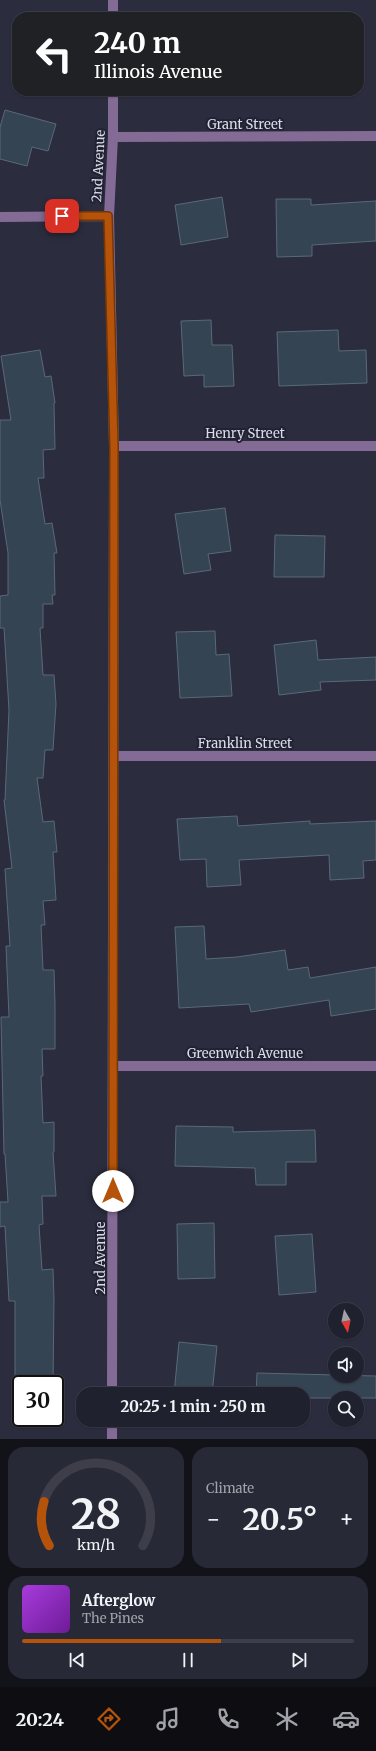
<!DOCTYPE html>
<meta charset="utf-8">
<style>
:root{--surface:#20212e;--page:#282936;--text:#f1f3f6;--muted:#a2a3aa;--line:#3d3e4a;--accent:#b45309}
body{margin:0;font-family:Merriweather,serif;background:var(--page);color:var(--text);height:100vh;display:flex;flex-direction:column;font-size:15px;white-space:nowrap}
*{box-sizing:border-box;margin:0}
p{font-size:13px;color:var(--muted)}
.icon{flex:none;width:22px;height:22px;fill:none;stroke:currentColor;stroke-width:2;stroke-linecap:round;stroke-linejoin:round}
.map{position:relative;height:1439px;overflow:hidden}
.sheet{display:flex;flex-direction:column;gap:8px;padding:8px;background:#121219;flex:1}
.sheet>*{flex:none}
.guide{position:absolute;left:12px;top:12px;width:352px;height:84px;border-radius:16px;box-shadow:0 1px 3px #0004,0 0 0 1px var(--line);background:#202124;color:#fff;overflow:hidden}
.needle{width:26px;rotate:171deg}
.fabs{position:absolute;left:328px;top:1303px;display:grid;gap:8px}
.fabs a{display:grid;place-items:center;width:36px;height:36px;border-radius:50%;background:var(--surface);box-shadow:0 1px 3px #0004,0 0 0 1px var(--line);font-size:20px}
.speed{position:absolute;left:12px;top:1375px;display:flex;gap:8px;font-size:20px;font-weight:700;text-align:center}
.speed>*{display:grid;place-content:center;width:52px;height:52px;border-radius:50%;background:var(--surface);box-shadow:0 1px 3px #0004,0 0 0 1px var(--line);line-height:1}
.speed .limit{border:2px solid #111;border-radius:6px;background:#fff;color:#111}
.pin{position:absolute;display:grid;place-items:center;width:34px;height:34px;color:#fff;margin:-17px;border-radius:8px;box-shadow:0 2px 6px #0006}
.me{position:absolute;width:44px;margin:-22px;rotate:0deg;stroke-linejoin:round;filter:drop-shadow(0 0 3px #0008)}
.turn{display:flex;align-items:center;gap:14px;height:84px;padding:0 16px;font-size:18px}
.turn .icon{width:52px;height:52px;stroke-width:2.5}
.turn b{display:block;font-size:28px;line-height:34px}
.big{font-size:30px;font-weight:700;line-height:1.1}
.sheet .card{flex:1;display:flex;flex-direction:column;justify-content:center;gap:6px;min-width:0;padding:0 14px;border-radius:16px;background:var(--page)}
.sheet .dial{align-items:center;gap:0}
.dial svg{height:104px;overflow:visible;fill:none;stroke:var(--line);stroke-width:7;stroke-linecap:round;text-anchor:middle}
.dial text{fill:var(--text);stroke:none}
.song{display:flex;align-items:center;gap:12px}
.cover{width:48px;height:48px;border-radius:6px;background:linear-gradient(135deg,hsl(280 70% 55%),hsl(280 70% 35%))}
.played{height:4px;border-radius:2px;background:linear-gradient(90deg,var(--accent) 60%,var(--line) 60%)}
.keys{display:flex;justify-content:space-around;direction:ltr}
.heat{display:flex;justify-content:space-between;align-items:center;font-size:22px;direction:ltr}
.sheet .tiles{flex:1;display:grid;gap:8px;grid-template-columns:1fr 1fr}
.card:last-child{grid-column:span 2}
.trip{position:absolute;left:76px;top:1387px;width:234px;height:40px;border-radius:16px;background:var(--surface);box-shadow:0 1px 3px #0004,0 0 0 1px var(--line);font-weight:700;line-height:40px;text-align:center}
.menu{display:flex;height:64px;justify-content:space-around;align-items:center;background:#0d0d12;color:var(--muted)}
.menu .icon{width:28px;height:28px}
.menu .selected{color:var(--accent)}
.menu b{font-size:18px;color:var(--text)}
.map>svg:first-child{display:block}
.building{fill:#354453;stroke:#596979}
.lines{fill:none;stroke-linecap:round;stroke-linejoin:round}
.minor{stroke:#846b96;stroke-width:10}
.route-casing{stroke:#753606;stroke-width:10}
.route{stroke:#b45309;stroke-width:7}
.labels{text-anchor:middle;stroke-width:4;stroke-linejoin:round;paint-order:stroke}
.street-label{font-size:13px;fill:#dadce7;stroke:#212334}
</style>
<div class="map">
<svg width="376" height="1439" viewBox="0 0 376 1439">
<rect width="100%" height="100%" fill="#2b2c3e"/>
<path class="building" d="M5,110L56,124L48,151L32,147L27,166L0,159V127Z
M222,197L228,237L181,245L175,205Z
M276,199H311V205L376,201V241L312,245V256L277,257Z
M211,320L212,345H232L234,386L204,387V375L184,376L181,321Z
M338,330L339,351L366,350L367,383L279,386L277,332Z
M40,350L45,377L51,376L55,403H54L55,449L43,450L44,478H38L45,524L52,523L57,553H54L55,595H52L53,604H43V628H40L43,675H54L56,704L53,750H45L43,778H37L43,822L54,821L57,852H53L56,900L43,901L45,925H41L43,970H54L55,1004V1049H42L43,1076H41L43,1123L54,1122V1152H53L56,1196H42L43,1224L39,1225L42,1270L53,1269L54,1299L53,1384H15V1301H9L5,1226L0,1227V1202H8L5,1154H4L1,1017H9L6,946H10L5,869L12,868L4,800H5L9,710L4,628H0V596L8,595V553L0,500V420H11L1,356Z
M225,508L231,551L208,554L211,570L184,574L175,514Z
M275,535L325,536L324,577H274Z
M215,631L216,655L229,654L232,696L180,698L176,632Z
M316,640L318,660L376,657V680L320,682L321,690L279,695L274,645Z
M237,816L238,826L310,821V824L376,821V860L363,861L364,878L330,880L329,855L239,860L241,885L207,887L206,859L180,860L177,819Z
M204,926L206,959L237,957L285,950L288,970L308,967L310,978L376,967V1009L331,1016L329,1000L251,1012L249,1004L179,1008L175,927Z
M176,1126L233,1127V1132L315,1130L316,1162H286V1185H256L255,1168L175,1166Z
M214,1223L215,1278L178,1279L177,1224Z
M312,1234L316,1292L279,1295L275,1236Z
M179,1342L217,1346L212,1394H174Z
M257,1373L376,1376V1398H303V1394H256Z"/>
<g class="lines">
<path class="minor" d="M113,17V0
M113,137L376,136
M0,217L109,216
M114,446H376
M114,756H376
M114,1066H376
M112,1394L114,446L109,216L113,137V91
M112,1439V1420"/>
</g>
<g class="lines">
<defs>
<path id="route" d="M62,216H108L114,446L113,1191"/>
</defs>
<use href="#route" class="route-casing"/>
<use href="#route" class="route"/>
</g>
<g class="labels">
<g class="street-label">
<text x="245" y="129">Grant Street</text>
<text transform="translate(98 166) rotate(-87)" y="5">2nd Avenue</text>
<text x="245" y="438">Henry Street</text>
<text x="245" y="748">Franklin Street</text>
<text x="245" y="1058">Greenwich Avenue</text>
<text transform="translate(100 1258) rotate(-90)" y="5">2nd Avenue</text>
</g>
</g>
</svg>
<div class="fabs">
<a><svg class="needle" viewBox="-14 -14 28 28"><path d="M0-13l5 13h-10z" fill="#e53935"/><path d="M0 13l5-13h-10z" fill="#a2a3aa"/></svg></a>
<a><svg class="icon" aria-label="sound" viewBox="0 0 24 24"><path d="M4 9h4l5-4v14l-5-4H4zM17 9q2 3 0 6"/></svg></a>
<a><svg class="icon" aria-label="search" viewBox="0 0 24 24"><circle cx="10" cy="10" r="6"/><path d="M15 15l6 6"/></svg></a>
</div>
<div class="speed"><div class="limit">30</div></div>
<div class="pin" style="left:62px;top:216px;background:#d93025"><svg class="icon" aria-label="arrive" viewBox="0 0 24 24"><path d="M6 21V4h12l-3 4 3 4H6"/></svg></div>
<svg class="me" style="left:113px;top:1191px" viewBox="-20 -20 40 40"><circle r="19" fill="#fff"/><path d="M0-13L10 11 0 6-10 11z" fill="#b45309"/></svg>
<div class="trip">20:25 · 1 min · 250 m</div>
<div class="guide">
<div class="turn"><svg class="icon" aria-label="left" viewBox="0 0 24 24"><path d="M17 20v-9H6M10 6l-5 5 5 5"/></svg><div><b>240 m</b>Illinois Avenue</div></div>
</div>
</div>
<section class="sheet">
<div class="tiles">
<div class="card dial"><svg viewBox="0 0 100 80">
<path d="M14 69A42 42 0 1 1 86 69"/>
<path d="M14 69A42 42 0 0 1 10 35" stroke="#b45309"/>
<text x="50" y="56" font-size="32" font-weight="700">28</text>
<text x="50" y="72" font-size="11">km/h</text>
</svg></div>
<div class="card"><p>Climate</p>
<div class="heat"><a>−</a><b class="big">20.5°</b><a>+</a></div>
</div>
<div class="card">
<div class="song"><i class="cover"></i><div><b>Afterglow</b><p>The Pines</p></div></div>
<div class="played"></div>
<div class="keys"><svg class="icon" aria-label="previous" viewBox="0 0 24 24"><path d="M18 5L8 12l10 7zM5 5v14"/></svg><svg class="icon" aria-label="pause" viewBox="0 0 24 24"><path d="M8 5v14M16 5v14"/></svg><svg class="icon" aria-label="next" viewBox="0 0 24 24"><path d="M6 5l10 7-10 7zM19 5v14"/></svg></div>
</div>
</div>
</section>
<nav class="menu">
<b>20:24</b>
<svg class="icon selected" aria-label="directions" viewBox="0 0 24 24"><path d="M12 3l9 9-9 9-9-9zM9 14v-3h6M13 9l2 2-2 2"/></svg>
<svg class="icon" aria-label="music" viewBox="0 0 24 24"><path d="M9 18V5l10-2v13"/><circle cx="6" cy="18" r="3"/><circle cx="16" cy="16" r="3"/></svg>
<svg class="icon" aria-label="phone" viewBox="0 0 24 24"><path d="M5 4h4l2 5-3 2q2 4 5 5l2-3 5 2v4C11 20 4 13 5 4z"/></svg>
<svg class="icon" aria-label="climate" viewBox="0 0 24 24"><path d="M12 3v18M4 7l16 10M4 17L20 7"/></svg>
<svg class="icon" aria-label="car" viewBox="0 0 24 24"><path d="M5 17H2v-5l4-1 3-4h7l3 4 3 1v5h-3M9 17h6M6 11h13"/><circle cx="7" cy="17" r="2"/><circle cx="17" cy="17" r="2"/></svg>
</nav>
